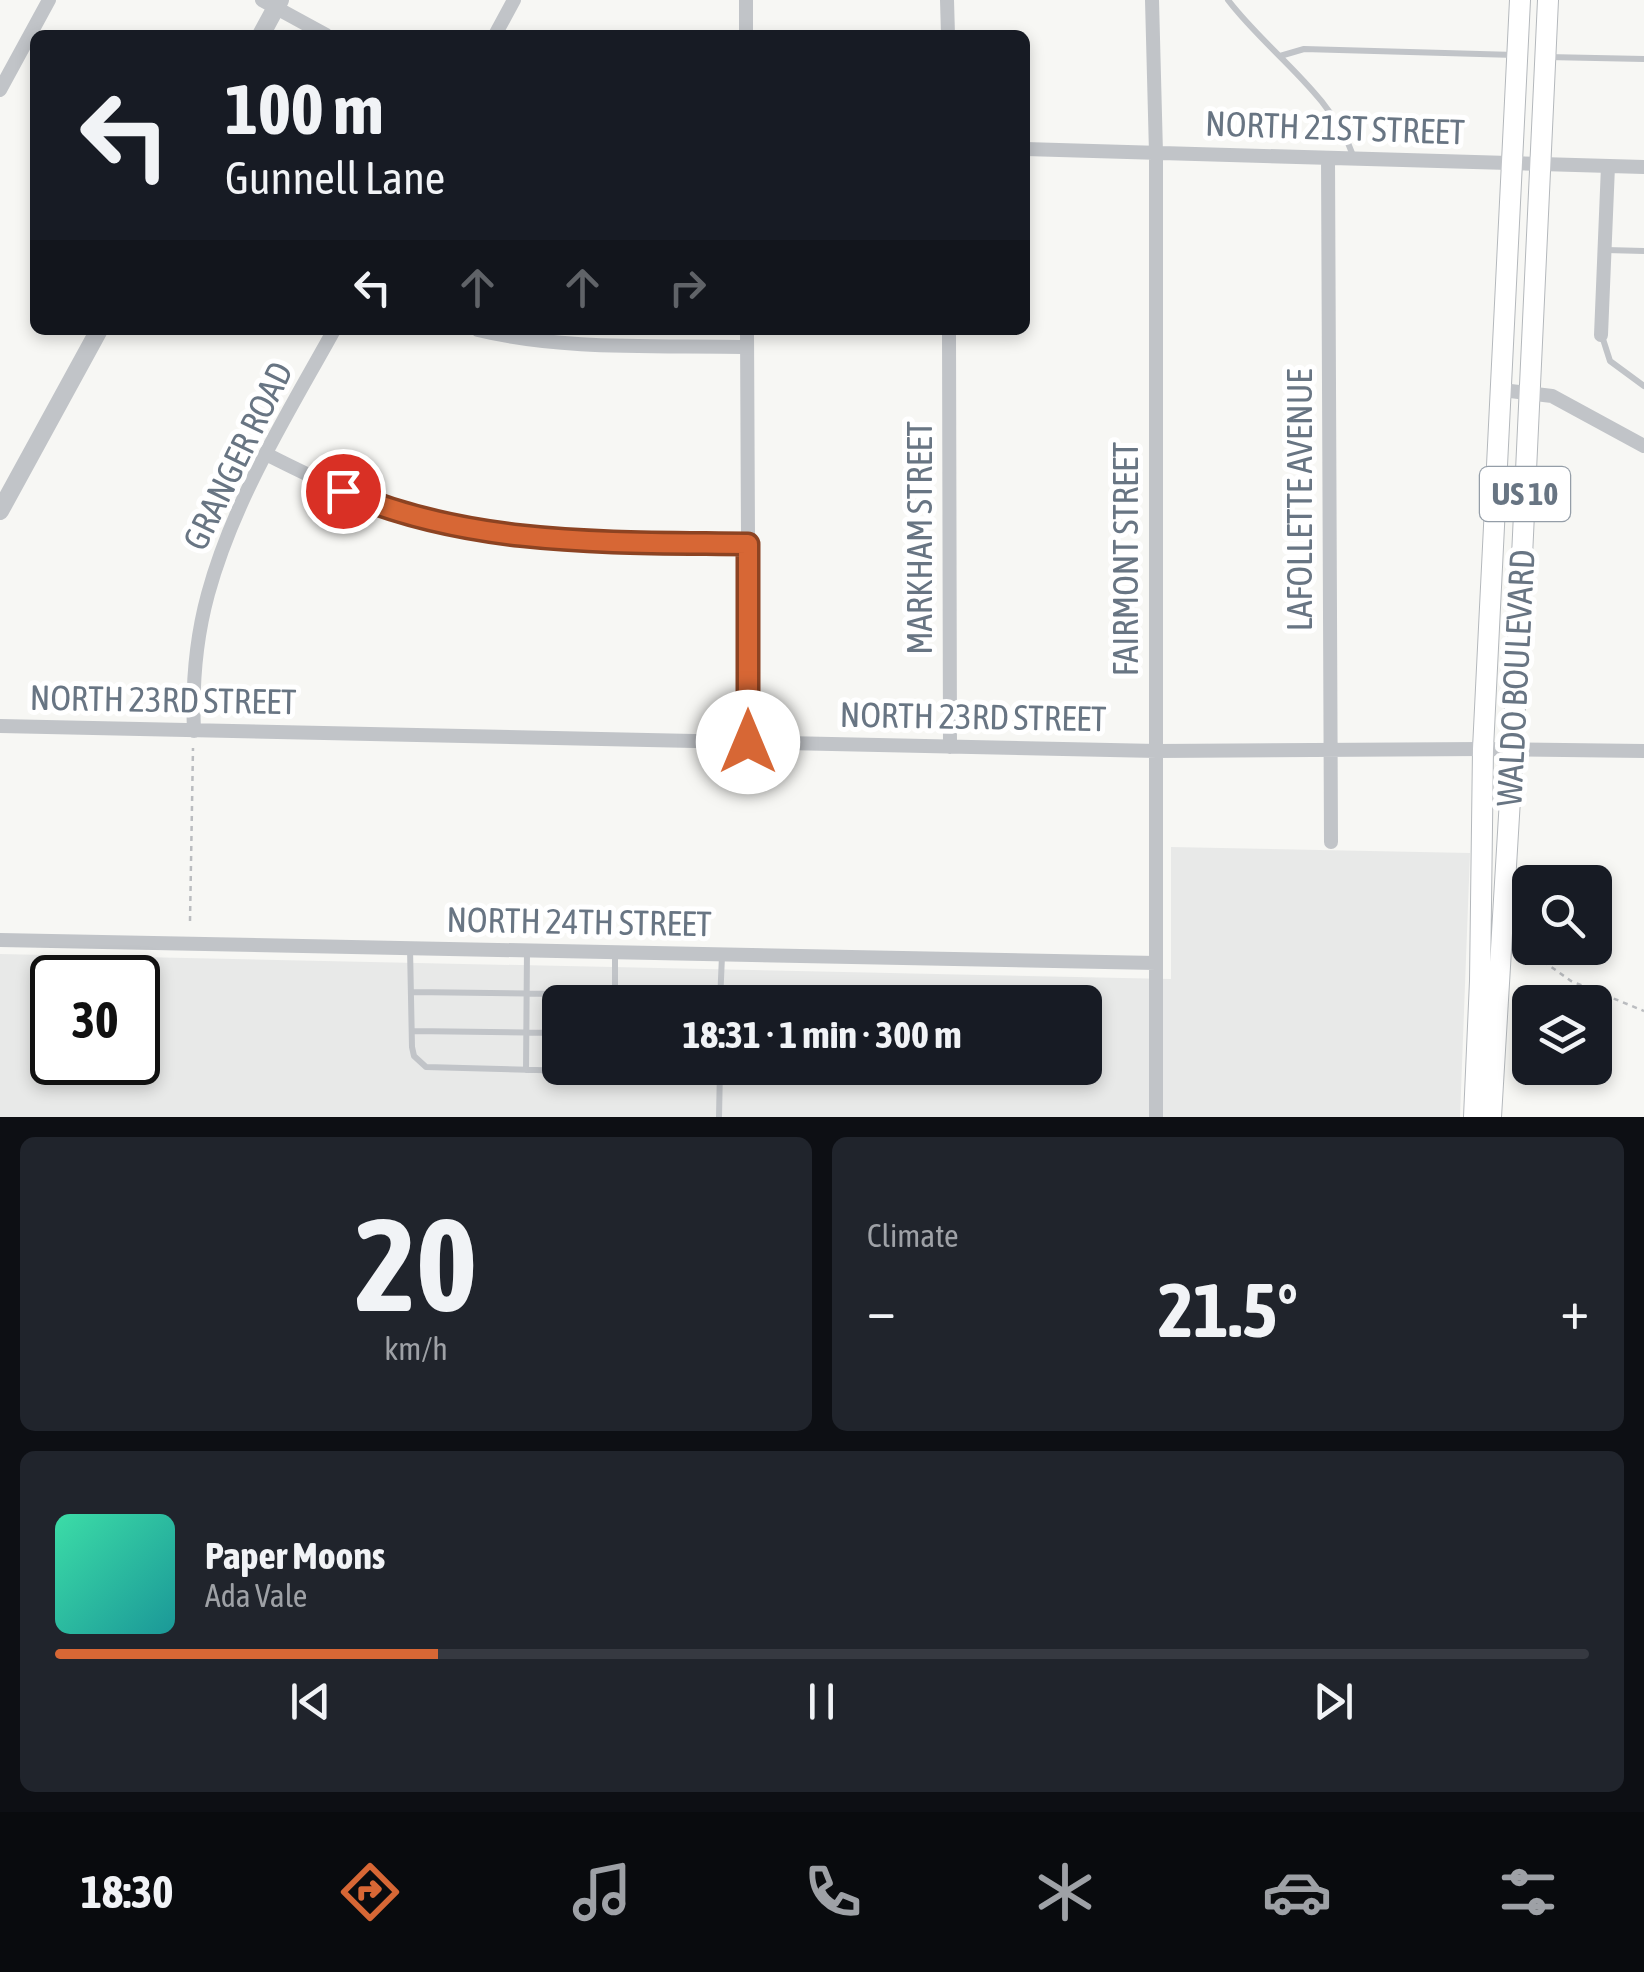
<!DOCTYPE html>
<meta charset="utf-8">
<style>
:root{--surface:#171b24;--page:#20242c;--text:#f1f3f6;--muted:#9ea1a6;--line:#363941;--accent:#d76735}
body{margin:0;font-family:"Asap Condensed",sans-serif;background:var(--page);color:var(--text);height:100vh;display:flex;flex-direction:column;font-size:38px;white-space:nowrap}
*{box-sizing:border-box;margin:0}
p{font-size:32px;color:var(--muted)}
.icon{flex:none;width:55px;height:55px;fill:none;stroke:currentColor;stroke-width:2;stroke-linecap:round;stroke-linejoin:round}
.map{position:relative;height:1117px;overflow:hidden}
.details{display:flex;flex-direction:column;gap:20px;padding:20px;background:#0d0f14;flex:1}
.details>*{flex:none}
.guide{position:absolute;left:30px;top:30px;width:1000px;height:305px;border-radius:15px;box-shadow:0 5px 15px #0003;background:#171b24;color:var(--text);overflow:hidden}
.tools{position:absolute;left:1512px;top:865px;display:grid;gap:20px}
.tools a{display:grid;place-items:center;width:100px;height:100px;border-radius:15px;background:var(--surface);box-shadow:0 5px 15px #0003;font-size:50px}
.speed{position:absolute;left:30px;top:955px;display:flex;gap:20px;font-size:50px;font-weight:700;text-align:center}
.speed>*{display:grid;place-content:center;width:130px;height:130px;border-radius:50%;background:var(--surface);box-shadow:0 5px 15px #0003;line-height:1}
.speed .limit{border:5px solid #111;border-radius:15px;background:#fff;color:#111}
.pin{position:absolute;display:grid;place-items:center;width:85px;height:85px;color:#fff;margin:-42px;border:5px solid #fff;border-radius:50%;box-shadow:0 2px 10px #0007}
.me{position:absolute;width:110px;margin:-55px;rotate:0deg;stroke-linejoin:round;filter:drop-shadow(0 0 8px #0008)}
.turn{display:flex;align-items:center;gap:35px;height:210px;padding:0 30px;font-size:45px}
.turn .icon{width:130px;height:130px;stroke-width:2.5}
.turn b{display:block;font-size:70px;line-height:85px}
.lanes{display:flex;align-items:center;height:95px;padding:0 30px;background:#0003;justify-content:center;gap:50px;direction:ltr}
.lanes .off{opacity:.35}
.big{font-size:75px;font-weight:700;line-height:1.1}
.details .card{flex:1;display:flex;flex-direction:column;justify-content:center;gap:15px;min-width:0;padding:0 35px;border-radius:15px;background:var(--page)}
.details .dial{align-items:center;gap:0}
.dial b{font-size:130px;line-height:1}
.song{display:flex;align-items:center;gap:30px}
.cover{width:120px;height:120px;border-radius:15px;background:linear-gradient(135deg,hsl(160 70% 55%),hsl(180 70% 35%))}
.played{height:10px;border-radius:5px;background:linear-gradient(90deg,var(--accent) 25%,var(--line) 25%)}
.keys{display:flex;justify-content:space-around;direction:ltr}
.heat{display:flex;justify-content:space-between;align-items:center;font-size:55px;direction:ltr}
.details .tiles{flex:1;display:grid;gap:20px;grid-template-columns:1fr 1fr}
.card:last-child{grid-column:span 2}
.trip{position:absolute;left:542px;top:985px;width:560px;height:100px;border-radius:15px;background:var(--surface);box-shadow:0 5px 15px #0003;font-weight:700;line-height:100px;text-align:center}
.dock{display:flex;height:160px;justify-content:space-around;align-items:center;background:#090b0e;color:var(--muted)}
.dock .icon{width:70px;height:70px}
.dock .selected{color:var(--accent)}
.dock b{font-size:45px;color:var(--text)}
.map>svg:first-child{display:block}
.built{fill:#e8e9e8;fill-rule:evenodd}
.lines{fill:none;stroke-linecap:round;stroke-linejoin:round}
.primary-casing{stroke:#b4b8bc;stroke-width:22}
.path{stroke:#bbbdc0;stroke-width:2.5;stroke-dasharray:5 5;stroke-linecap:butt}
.service{stroke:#c1c4c8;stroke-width:6}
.minor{stroke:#c1c4c8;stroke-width:14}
.tertiary{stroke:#c1c4c8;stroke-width:18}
.primary{stroke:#fff;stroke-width:20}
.route-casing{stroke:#8c4322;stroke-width:25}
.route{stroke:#d76735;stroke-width:18}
.labels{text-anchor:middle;stroke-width:10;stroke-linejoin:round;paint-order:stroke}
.shield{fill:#fff;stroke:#959ea8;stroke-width:2.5}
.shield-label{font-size:32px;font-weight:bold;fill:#687583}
.street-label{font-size:35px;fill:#687583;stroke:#fff}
</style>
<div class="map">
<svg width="1644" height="1117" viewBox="0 0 1644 1117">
<rect width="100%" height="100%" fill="#f7f7f4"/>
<path class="built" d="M1171,847L1470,853L1460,1117H0V954L1171,979ZM52,978H138V1062H52ZM560,1002H1085V1068H560Z"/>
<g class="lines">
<defs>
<path id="primary" d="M1474,1117L1480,981L1483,749L1520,0
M1491,1117L1513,749L1548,0"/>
</defs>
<use href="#primary" class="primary-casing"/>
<path class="path" d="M190,921L193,748
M1519,944L1571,981L1644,1011"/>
<path class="service" d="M1228,0C1269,54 1331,92 1354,158
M1280,56L1304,49L1515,55
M1547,57L1644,59
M1606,250L1644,251
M1602,336L1610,361L1644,386
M410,948L412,1047L414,1056L426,1067L720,1075
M615,954V1002
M412,992L720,996
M720,1002L722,956
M412,1031L560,1033
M526,1070L527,951
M719,1117L720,1068"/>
<path class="minor" d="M262,0L326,35
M746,0V35
M947,0L948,35
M1152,0L1156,153V1117
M495,35L514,0
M0,90L49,0
M1025,149L1644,167
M1328,158L1331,842
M478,330C565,351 659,345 747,347
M747,330L749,743
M949,330L950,747
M1601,335L1608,166
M1502,390L1552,396L1644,446
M266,454C325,484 385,512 451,526C548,547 649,542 748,545
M0,726L1157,751L1483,749L1644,751
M194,731C192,685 196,638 208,594C234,499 287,415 334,330
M0,940L1156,963"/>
<path class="tertiary" d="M261,35L280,0
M0,511L99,330"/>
<use href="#primary" class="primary"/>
</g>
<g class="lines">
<defs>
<path id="route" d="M343,491C472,547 610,542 748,544V742"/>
</defs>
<use href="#route" class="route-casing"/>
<use href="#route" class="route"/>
</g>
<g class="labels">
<rect class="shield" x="1480" y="467" width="90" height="54" rx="8"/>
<g class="shield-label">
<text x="1525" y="505">US 10</text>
</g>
<g class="street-label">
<text transform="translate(1335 128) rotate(2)" y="12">NORTH 21ST STREET</text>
<text transform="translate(238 456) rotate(-64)" y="12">GRANGER ROAD</text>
<text transform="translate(1300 500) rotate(-90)" y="12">LAFOLLETTE AVENUE</text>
<text transform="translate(920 538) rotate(-90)" y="12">MARKHAM STREET</text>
<text transform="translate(1126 559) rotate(-90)" y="12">FAIRMONT STREET</text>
<text transform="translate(1516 678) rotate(-87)" y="12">WALDO BOULEVARD</text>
<text transform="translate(163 700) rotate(1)" y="12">NORTH 23RD STREET</text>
<text transform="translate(973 717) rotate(1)" y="12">NORTH 23RD STREET</text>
<text transform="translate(579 922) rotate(1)" y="12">NORTH 24TH STREET</text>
</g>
</g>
</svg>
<div class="tools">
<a><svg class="icon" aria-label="search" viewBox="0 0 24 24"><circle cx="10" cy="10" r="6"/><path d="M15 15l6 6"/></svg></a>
<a><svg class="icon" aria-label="layers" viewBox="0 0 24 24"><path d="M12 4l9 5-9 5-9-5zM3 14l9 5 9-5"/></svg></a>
</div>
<div class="speed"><div class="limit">30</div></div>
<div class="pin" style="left:343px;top:491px;background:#d93025"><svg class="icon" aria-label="arrive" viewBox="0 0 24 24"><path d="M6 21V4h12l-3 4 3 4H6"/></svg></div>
<svg class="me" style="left:748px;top:742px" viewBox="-20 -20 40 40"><circle r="19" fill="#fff"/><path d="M0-13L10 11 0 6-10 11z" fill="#d76735"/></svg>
<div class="trip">18:31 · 1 min · 300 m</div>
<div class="guide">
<div class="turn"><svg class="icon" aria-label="left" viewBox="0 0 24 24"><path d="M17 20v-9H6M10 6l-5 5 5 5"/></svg><div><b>100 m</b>Gunnell Lane</div></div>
<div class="lanes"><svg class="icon" aria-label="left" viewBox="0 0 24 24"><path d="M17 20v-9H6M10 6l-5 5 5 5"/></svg><svg class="icon off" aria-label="ahead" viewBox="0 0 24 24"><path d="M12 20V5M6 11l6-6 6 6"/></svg><svg class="icon off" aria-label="ahead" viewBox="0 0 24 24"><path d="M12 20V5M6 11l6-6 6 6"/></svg><svg class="icon off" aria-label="right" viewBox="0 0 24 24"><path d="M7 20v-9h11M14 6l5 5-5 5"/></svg></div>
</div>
</div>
<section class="details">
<div class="tiles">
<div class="card dial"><b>20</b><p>km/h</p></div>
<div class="card"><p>Climate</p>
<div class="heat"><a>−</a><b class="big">21.5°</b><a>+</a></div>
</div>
<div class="card">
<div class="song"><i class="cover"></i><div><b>Paper Moons</b><p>Ada Vale</p></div></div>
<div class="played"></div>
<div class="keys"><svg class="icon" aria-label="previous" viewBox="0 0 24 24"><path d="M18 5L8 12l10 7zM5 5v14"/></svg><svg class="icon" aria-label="pause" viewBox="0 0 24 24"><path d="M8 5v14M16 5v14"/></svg><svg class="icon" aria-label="next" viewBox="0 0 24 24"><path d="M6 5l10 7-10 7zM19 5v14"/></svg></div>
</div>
</div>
</section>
<nav class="dock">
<b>18:30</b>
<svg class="icon selected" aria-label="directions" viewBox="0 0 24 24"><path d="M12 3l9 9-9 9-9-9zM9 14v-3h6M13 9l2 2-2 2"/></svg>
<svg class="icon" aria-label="music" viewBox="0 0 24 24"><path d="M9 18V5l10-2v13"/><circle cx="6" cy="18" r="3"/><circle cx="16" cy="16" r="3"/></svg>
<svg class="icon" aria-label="phone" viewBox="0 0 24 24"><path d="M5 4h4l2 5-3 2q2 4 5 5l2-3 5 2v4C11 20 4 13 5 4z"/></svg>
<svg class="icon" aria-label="climate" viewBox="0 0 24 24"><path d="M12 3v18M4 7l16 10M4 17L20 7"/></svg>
<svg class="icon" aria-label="car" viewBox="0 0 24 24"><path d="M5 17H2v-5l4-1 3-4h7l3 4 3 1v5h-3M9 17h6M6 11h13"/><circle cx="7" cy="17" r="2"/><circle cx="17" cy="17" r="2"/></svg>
<svg class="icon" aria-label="filters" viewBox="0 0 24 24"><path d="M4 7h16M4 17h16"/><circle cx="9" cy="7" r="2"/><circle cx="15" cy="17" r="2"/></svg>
</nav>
